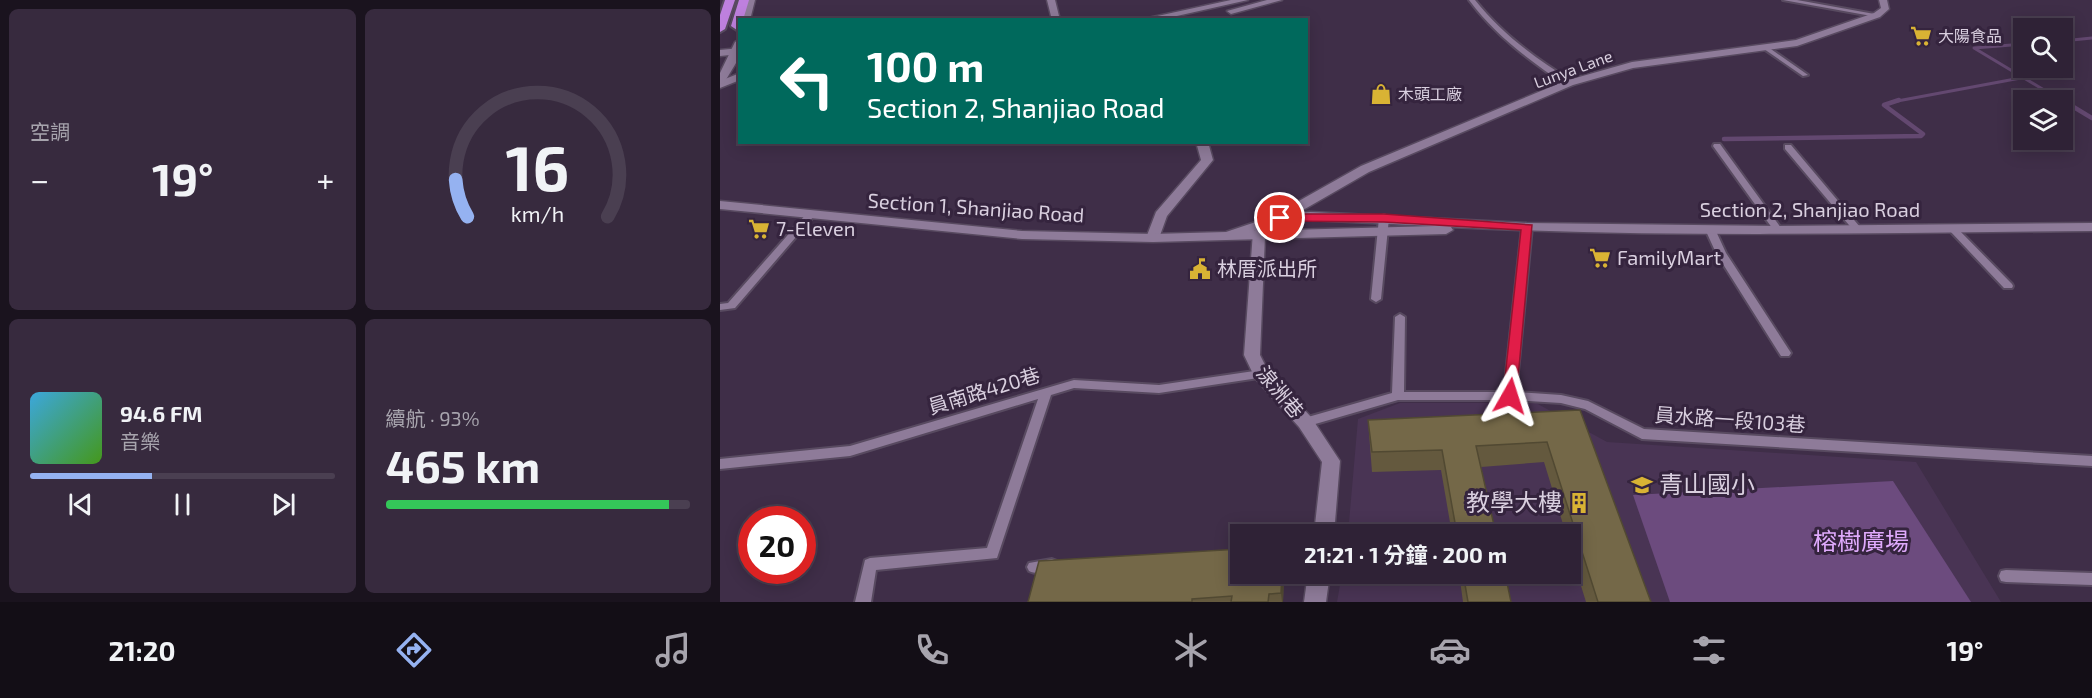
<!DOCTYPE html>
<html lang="zh-TW">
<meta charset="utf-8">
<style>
:root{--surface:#2f2236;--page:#372a3e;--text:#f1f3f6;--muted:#a7a4ad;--line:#4a3f51;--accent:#95b2f1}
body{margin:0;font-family:"Exo 2","Noto Sans TC",sans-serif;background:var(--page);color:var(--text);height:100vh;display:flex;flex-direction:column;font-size:22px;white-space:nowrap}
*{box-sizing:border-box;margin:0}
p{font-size:20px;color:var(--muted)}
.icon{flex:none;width:33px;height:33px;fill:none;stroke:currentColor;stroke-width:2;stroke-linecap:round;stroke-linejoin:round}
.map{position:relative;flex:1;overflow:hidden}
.side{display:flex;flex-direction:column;gap:9px;padding:9px;background:#1a131e;width:720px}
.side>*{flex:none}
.banner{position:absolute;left:18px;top:18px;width:570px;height:126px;border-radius:0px;box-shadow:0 3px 15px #0003,0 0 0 2px var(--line);background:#00695c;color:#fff;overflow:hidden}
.fabs{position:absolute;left:1293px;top:18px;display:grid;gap:12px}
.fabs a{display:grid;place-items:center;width:60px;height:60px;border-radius:0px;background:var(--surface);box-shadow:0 3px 15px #0003,0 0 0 2px var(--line);font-size:30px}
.speed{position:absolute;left:18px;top:506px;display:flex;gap:12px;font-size:30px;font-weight:700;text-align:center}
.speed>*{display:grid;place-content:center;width:78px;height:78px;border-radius:50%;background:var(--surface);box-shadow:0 3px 15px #0003,0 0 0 2px var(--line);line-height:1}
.speed .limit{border:9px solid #d22;background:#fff;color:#111}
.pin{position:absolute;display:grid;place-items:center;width:51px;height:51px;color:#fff;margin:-26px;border:3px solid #fff;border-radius:50%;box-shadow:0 2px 6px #0007}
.me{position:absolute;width:66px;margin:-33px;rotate:6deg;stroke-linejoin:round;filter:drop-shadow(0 0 4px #0008)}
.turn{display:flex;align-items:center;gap:21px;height:126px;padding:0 30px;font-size:27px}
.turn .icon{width:78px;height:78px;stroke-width:2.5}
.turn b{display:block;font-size:42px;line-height:51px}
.big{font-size:45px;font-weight:700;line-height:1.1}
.side .tile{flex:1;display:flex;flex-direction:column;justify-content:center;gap:9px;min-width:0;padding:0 21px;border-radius:9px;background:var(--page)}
.side .dial{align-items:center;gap:0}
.dial svg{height:156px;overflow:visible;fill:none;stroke:var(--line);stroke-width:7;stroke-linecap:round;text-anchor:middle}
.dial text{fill:var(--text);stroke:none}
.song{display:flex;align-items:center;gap:18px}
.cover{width:72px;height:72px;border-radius:9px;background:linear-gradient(135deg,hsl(200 70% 55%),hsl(100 70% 35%))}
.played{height:6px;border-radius:3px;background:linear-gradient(90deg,var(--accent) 40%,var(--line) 40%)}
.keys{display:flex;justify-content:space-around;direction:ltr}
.heat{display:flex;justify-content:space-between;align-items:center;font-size:33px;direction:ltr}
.charge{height:9px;border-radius:4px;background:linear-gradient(90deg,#34c759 93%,var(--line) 0)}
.side .tiles{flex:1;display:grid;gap:9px;grid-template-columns:repeat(2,1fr)}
.trip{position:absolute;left:510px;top:524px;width:351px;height:60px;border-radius:0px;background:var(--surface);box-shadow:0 3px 15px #0003,0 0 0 2px var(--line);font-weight:700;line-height:60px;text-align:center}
.dock{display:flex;height:96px;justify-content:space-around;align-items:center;background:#130e16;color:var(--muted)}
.dock .icon{width:42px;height:42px}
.dock .active{color:var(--accent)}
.dock b{font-size:27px;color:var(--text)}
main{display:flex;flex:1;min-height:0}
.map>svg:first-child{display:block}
.built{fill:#493454}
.green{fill:#6c4b7e}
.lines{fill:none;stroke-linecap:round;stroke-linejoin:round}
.stream-far1{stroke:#634870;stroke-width:3}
.stream{stroke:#634870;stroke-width:4.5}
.service-casing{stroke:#584a60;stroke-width:4}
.tertiary-casing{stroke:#584a60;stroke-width:3}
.secondary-casing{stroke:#584a60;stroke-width:3}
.trunk-casing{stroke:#584a60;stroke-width:4}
.service{fill:#8e7b99;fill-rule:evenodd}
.tertiary{fill:#8e7b99;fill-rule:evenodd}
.secondary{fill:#8e7b99;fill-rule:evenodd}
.trunk{fill:#be80de;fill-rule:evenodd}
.wall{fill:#64593e}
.shaded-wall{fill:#514932}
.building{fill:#746848;stroke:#514932;stroke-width:1.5}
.route{fill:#e11d48;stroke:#92132f;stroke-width:1.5}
.labels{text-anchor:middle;stroke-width:6;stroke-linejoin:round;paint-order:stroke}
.far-poi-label{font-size:16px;fill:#d9cfdf;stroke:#35243e;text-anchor:start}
.far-street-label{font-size:16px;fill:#d9cfdf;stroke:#35243e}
.street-label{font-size:20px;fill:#d9cfdf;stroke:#35243e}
.poi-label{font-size:20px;fill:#d9cfdf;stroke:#35243e;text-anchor:start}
.near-poi-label{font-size:24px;fill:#d9cfdf;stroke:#35243e;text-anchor:start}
.near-park-label{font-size:24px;fill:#dfaafc;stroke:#35243e}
</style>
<main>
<section class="side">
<div class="tiles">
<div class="tile"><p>空調</p>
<div class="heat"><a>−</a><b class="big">19°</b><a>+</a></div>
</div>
<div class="tile dial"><svg viewBox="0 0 100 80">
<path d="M14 69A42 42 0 1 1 86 69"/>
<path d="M14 69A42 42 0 0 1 8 50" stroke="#95b2f1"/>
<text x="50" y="56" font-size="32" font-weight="700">16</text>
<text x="50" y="72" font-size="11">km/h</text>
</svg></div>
<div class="tile">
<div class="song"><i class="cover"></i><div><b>94.6 FM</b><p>音樂</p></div></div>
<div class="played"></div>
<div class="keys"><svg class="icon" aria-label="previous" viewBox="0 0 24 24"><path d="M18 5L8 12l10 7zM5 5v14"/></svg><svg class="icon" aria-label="pause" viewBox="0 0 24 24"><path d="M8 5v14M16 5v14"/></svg><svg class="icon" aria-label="next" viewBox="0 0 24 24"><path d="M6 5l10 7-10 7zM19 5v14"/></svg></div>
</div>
<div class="tile"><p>續航 · 93%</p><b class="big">465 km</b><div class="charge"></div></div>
</div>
</section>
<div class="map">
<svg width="1372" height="602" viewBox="0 0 1372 602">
<rect width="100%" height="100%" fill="#3f2e48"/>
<path class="built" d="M680,403H816L887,442L1196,462L1281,602H617L622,573H850V534H628L638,419Z"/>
<path class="green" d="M1173,481L1251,602H950L913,495Z"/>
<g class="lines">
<path class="stream-far1" d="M1342,41L1372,38
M1304,44L1254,48L1344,102
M1172,102L1306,77"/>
<path class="stream" d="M1342,100L1372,118
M1004,139L1201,136L1203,134L1164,105L1179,100"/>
<defs>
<path id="service" d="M749,0H755C782,34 815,58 852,81V85H846C810,61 775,35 749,0Z
M1063,0H1077L1160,15L1157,17Z
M1044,47H1048L1088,75L1083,76L1044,49Z
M994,144H1000L1061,228L1063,230L1061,232H1055L993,146Z
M1065,145H1071L1140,227L1142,229L1140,231H1134L1065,149Z
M91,211L96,214L94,216L15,308L0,310V304L8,303L88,212Z
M664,215L669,218L661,299L656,302L651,299L659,218Z
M807,224L812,227L796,392L841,395L868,401L924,429L1372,456V466L922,439L865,409L841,403L790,400H678L585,427L581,425L579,422L581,419L672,393L675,317L680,314L685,317L684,392H784L802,227Z
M990,226L995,229L1006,253L1071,353L1069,356H1061L996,253L985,229Z
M1233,226L1236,227L1292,284L1293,286L1292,288H1284L1230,231L1228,229Z
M541,370L545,371L547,374L545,377L439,393L354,388L331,395L277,558L156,570L151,602H135L145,560L150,558L267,548L318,399L130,456L0,469V459L130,446L354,380L439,385Z
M332,559L337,561L339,565L337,569C329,572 317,575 309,571L307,567L309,563Z
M1286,570L1372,573V585L1286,582L1281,581L1279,576L1281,571Z"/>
<path id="tertiary" d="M327,0H335L340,20H332Z
M511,0H528L439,20H419Z
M547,0H562L511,14L507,11Z
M1159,0H1167L1169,9L1160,17L1077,46L913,68L853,85L649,172L564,221L545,236L540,355L548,371L591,417L620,461L614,534H594L602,462L579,427L535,378L524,355L533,232L554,215L641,166L845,81L912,62L1076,40L1154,13L1161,8Z
M20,48V54L0,56V50Z
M20,73V80L0,88V81Z
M476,142H488L493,160L447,216L438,241H428L426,238L436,212L481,160Z
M588,573H610L606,602H584Z"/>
<path id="secondary" d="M27,0H35L30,20H22Z
M20,39L19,58L4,83L0,84V73L15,42Z
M0,201L302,231L433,234L506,232L559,214L590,212L807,223L1058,226L1372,223V231C1158,233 944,238 731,227L733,230L726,234L433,242L302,239L0,209ZM590,220L715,226L534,231L561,222Z"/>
<path id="trunk" d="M5,0H15L5,29L0,32V15Z
M19,0H29L23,20H20V32L11,26Z"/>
</defs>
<use href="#service" class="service-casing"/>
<use href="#tertiary" class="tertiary-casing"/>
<use href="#secondary" class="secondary-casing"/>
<use href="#trunk" class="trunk-casing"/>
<use href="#service" class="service"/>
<use href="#tertiary" class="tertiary"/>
<use href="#secondary" class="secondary"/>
<use href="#trunk" class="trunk"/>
</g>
<path class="wall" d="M860,410L931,602H866L850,550V534H846L824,462L761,467L776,534H732L721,470L652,472L648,420Z
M520,573H564L563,602H308Z
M739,573H785L791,602H743Z"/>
<path class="shaded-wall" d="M562,573H564L563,602H562L561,593Z"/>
<path class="building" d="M860,410L931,602H878L827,442L756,446L776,534H737L722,450L652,452L648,420Z
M520,549V573H562L561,593L549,594L548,602H511L512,596L472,599V602H308L319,561Z
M743,573H785L791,602H748Z"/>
<path class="route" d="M664,214L812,225L796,400L790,401L783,396L801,230L664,222L560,221L554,218L560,214Z"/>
<defs>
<symbol id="supermarket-bare" viewBox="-9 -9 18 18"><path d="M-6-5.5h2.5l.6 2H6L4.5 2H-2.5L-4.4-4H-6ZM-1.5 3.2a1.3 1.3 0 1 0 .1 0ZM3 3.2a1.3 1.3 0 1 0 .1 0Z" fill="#d9b334" stroke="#35243e" stroke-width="2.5" paint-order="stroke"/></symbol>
<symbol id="shop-bare" viewBox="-9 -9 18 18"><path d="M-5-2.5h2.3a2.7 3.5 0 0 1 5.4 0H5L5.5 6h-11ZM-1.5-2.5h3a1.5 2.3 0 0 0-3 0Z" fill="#d9b334" stroke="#35243e" stroke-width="2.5" paint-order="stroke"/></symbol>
<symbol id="civic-bare" viewBox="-9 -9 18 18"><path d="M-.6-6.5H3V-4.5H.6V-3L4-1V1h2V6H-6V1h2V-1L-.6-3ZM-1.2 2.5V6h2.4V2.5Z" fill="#d9b334" stroke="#35243e" stroke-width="2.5" paint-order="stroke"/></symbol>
<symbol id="school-bare" viewBox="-9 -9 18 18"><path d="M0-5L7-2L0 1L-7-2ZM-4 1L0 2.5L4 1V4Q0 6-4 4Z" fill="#d9b334" stroke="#35243e" stroke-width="2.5" paint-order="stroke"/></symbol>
<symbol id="building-bare" viewBox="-9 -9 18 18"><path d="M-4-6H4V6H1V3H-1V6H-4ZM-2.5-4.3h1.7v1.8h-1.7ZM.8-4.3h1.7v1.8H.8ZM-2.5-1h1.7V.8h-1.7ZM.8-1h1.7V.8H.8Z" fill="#d9b334" stroke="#35243e" stroke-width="2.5" paint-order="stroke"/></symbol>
</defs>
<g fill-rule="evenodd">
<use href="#supermarket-bare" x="1186" y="21" width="30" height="30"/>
<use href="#shop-bare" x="646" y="79" width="30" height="30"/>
<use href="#supermarket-bare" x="24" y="214" width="30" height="30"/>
<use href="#supermarket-bare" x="865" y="243" width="30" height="30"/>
<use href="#civic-bare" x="465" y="254" width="30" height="30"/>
<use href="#school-bare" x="907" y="470" width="30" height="30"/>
<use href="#building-bare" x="844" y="488" width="30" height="30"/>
</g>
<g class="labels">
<g class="far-poi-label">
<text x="1218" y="42">大陽食品</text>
<text x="678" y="100">木頭工廠</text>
</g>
<g class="far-street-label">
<text transform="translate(853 69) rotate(-20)" y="6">Lunya Lane</text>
</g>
<g class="street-label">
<text transform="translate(256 208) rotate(4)" y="7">Section 1, Shanjiao Road</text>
<text x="1090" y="217">Section 2, Shanjiao Road</text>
<text transform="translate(264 391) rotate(-17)" y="7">員南路420巷</text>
<text transform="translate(560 392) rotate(50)" y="7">湶洲巷</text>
<text transform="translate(1010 420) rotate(4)" y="7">員水路一段103巷</text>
</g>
<g class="poi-label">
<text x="56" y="236">7-Eleven</text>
<text x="897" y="265">FamilyMart</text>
<text x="497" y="276">林厝派出所</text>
</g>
<g class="near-poi-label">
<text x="939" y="493">青山國小</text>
<text x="842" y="511" text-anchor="end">教學大樓</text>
</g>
<g class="near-park-label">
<text x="1141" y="550">榕樹廣場</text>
</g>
</g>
</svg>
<div class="fabs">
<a><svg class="icon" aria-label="search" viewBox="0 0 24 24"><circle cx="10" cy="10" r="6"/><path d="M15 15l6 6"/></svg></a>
<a><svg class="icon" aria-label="layers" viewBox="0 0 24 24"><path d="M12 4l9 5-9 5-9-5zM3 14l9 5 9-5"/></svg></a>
</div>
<div class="speed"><div class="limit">20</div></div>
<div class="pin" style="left:560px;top:218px;background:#d93025"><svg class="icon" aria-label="arrive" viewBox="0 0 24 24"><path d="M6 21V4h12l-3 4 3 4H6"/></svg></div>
<svg class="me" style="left:790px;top:396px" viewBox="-20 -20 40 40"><path d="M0-17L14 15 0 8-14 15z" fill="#e11d48" stroke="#fff" stroke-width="4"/></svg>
<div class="trip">21:21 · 1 分鐘 · 200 m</div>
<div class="banner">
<div class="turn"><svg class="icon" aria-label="left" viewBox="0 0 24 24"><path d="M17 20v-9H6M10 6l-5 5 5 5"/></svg><div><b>100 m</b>Section 2, Shanjiao Road</div></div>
</div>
</div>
</main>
<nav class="dock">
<b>21:20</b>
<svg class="icon active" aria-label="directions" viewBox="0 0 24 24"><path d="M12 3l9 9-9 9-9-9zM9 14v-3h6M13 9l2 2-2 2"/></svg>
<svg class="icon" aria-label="music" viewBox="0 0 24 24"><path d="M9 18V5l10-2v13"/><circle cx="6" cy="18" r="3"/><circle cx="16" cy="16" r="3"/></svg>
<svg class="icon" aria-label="phone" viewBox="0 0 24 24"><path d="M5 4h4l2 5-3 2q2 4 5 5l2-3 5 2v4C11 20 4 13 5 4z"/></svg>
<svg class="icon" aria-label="climate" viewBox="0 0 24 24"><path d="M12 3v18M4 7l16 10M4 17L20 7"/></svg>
<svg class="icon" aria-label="car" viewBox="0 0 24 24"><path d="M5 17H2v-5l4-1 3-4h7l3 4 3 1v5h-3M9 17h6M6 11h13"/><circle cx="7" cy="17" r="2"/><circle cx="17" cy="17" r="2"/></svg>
<svg class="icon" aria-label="filters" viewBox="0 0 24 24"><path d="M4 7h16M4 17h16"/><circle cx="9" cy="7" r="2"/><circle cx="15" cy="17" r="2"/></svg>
<b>19°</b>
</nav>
